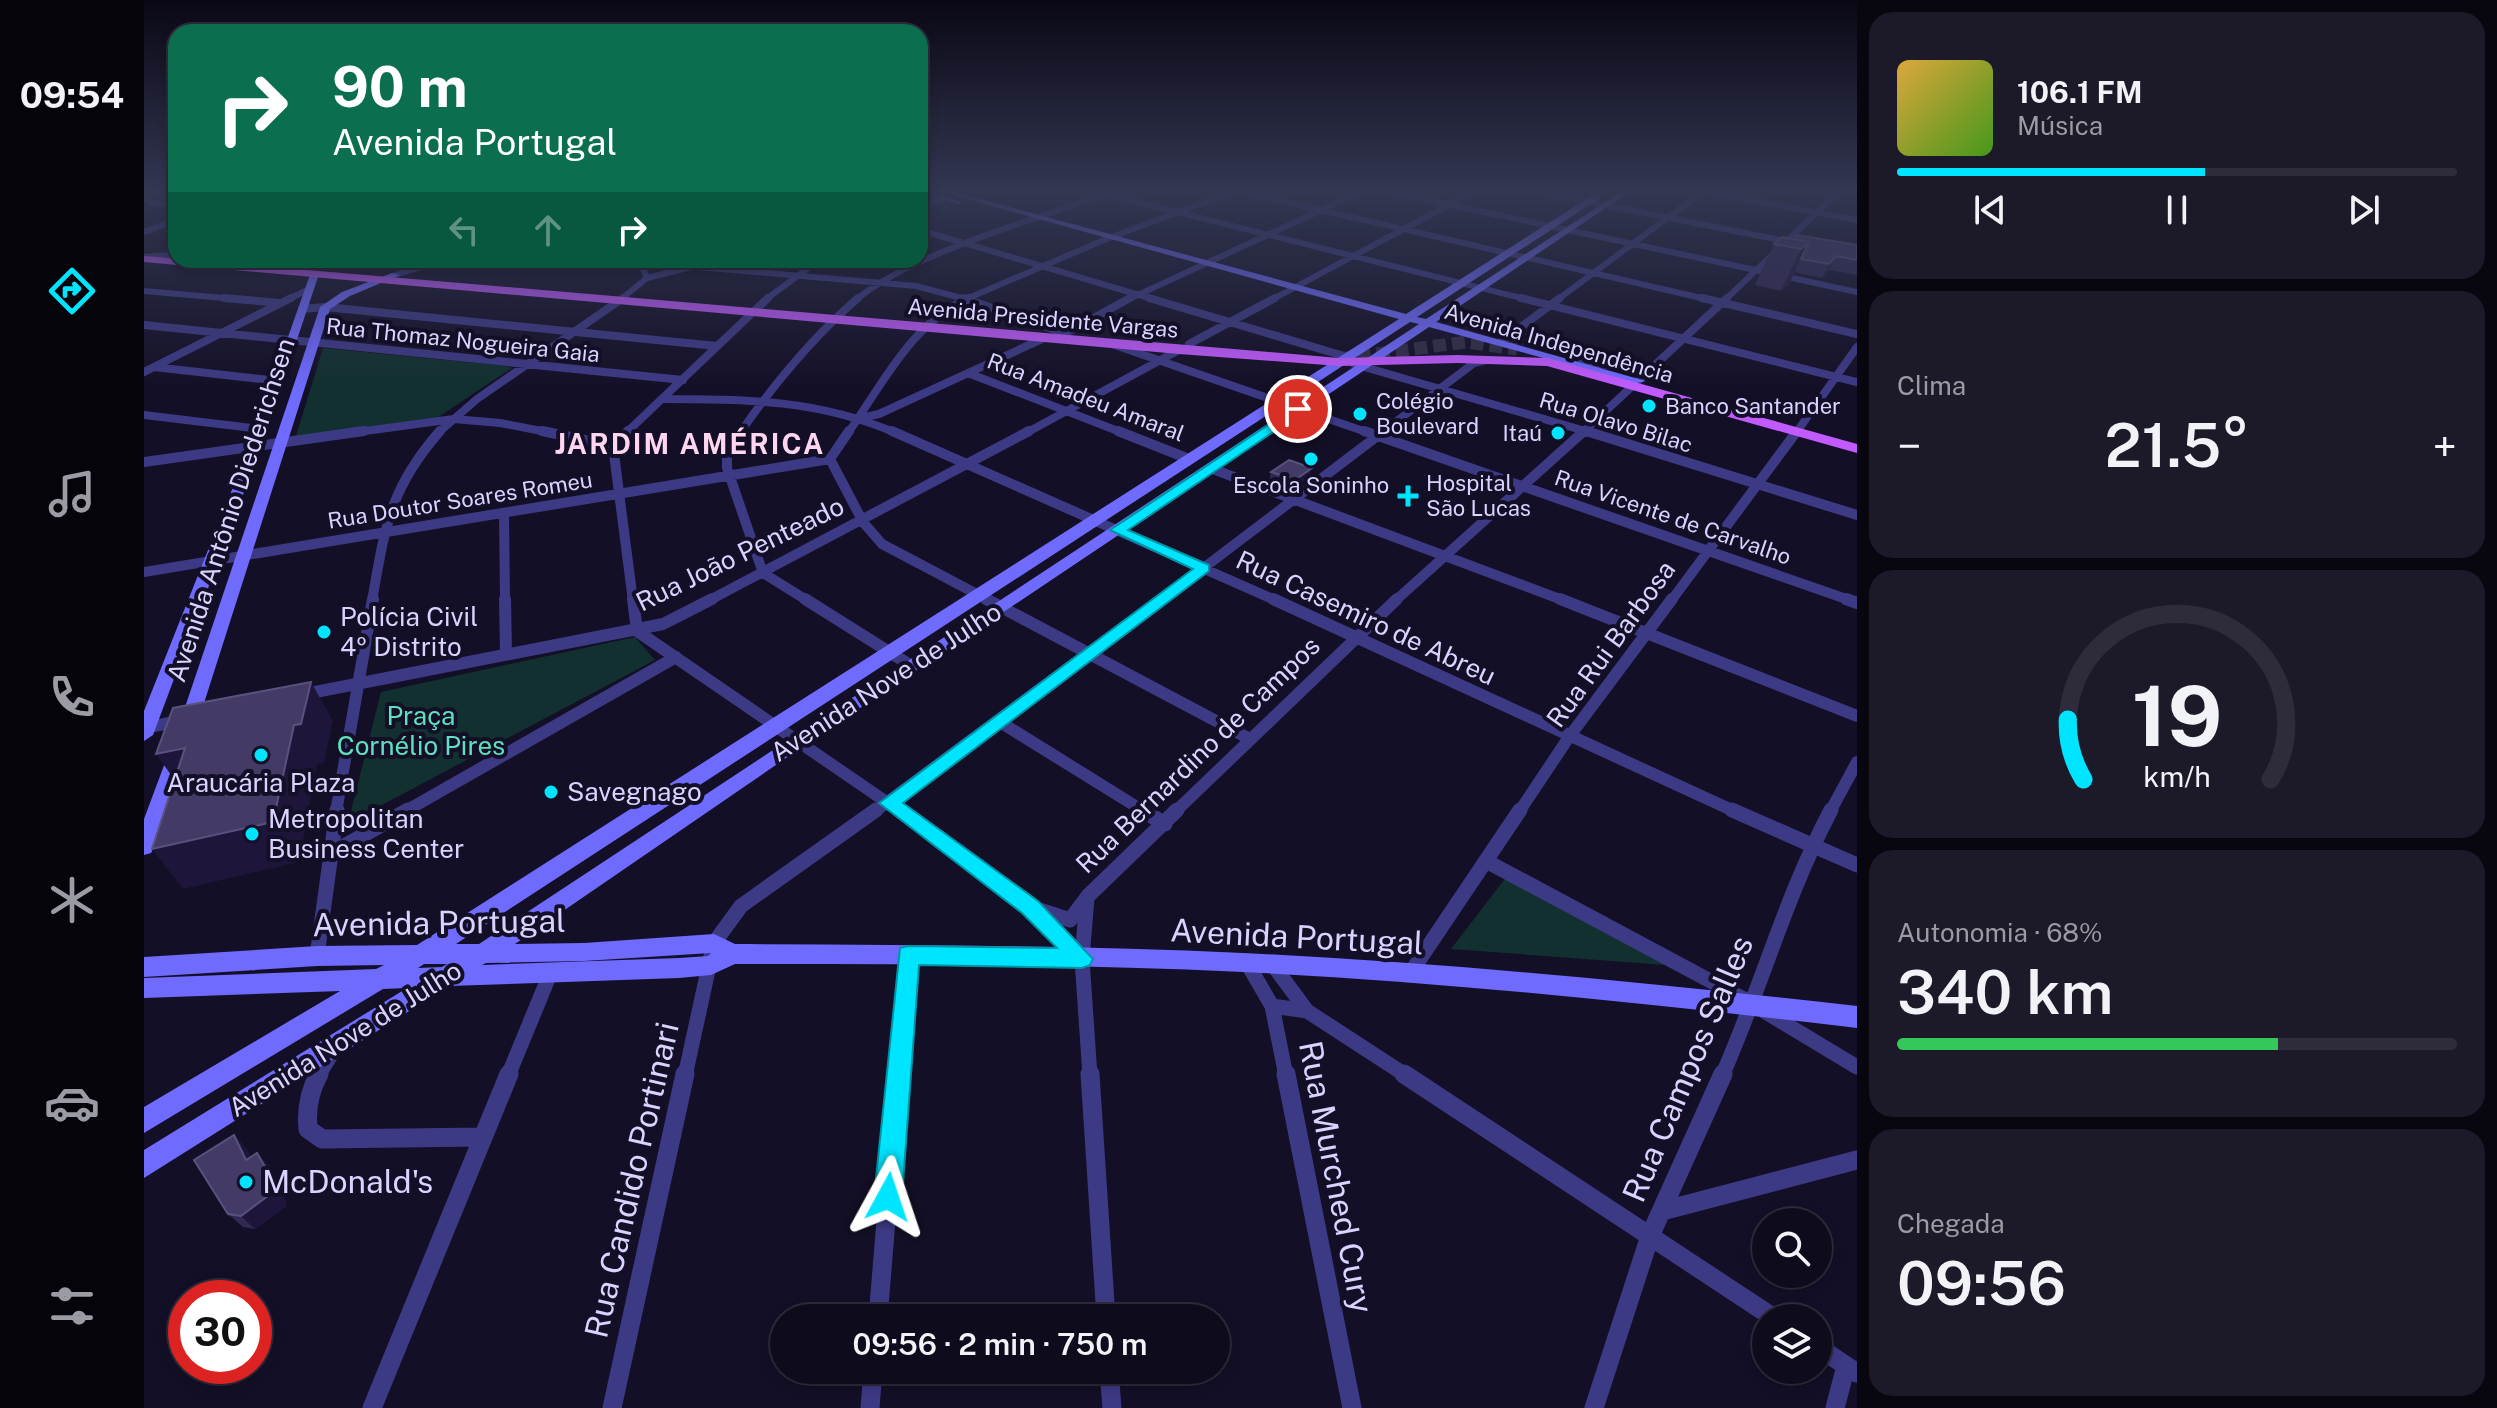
<!DOCTYPE html>
<html lang="pt">
<meta charset="utf-8">
<style>
:root{--surface:#0e0b1c;--page:#1c1929;--text:#f1f3f6;--muted:#9b9ba3;--line:#2e2b3b;--accent:#00e5ff}
body{margin:0;font-family:"Public Sans",sans-serif;background:var(--page);color:var(--text);height:100vh;display:flex;flex-direction:column;font-size:30px;white-space:nowrap}
*{box-sizing:border-box;margin:0}
p{font-size:26px;color:var(--muted)}
.icon{flex:none;width:44px;height:44px;fill:none;stroke:currentColor;stroke-width:2;stroke-linecap:round;stroke-linejoin:round}
.map{position:relative;flex:1;overflow:hidden}
.details{display:flex;flex-direction:column;gap:12px;padding:12px;background:#08060f;width:640px}
.details>*{flex:none}
.banner{position:absolute;left:24px;top:24px;width:760px;height:244px;border-radius:24px;box-shadow:0 4px 12px #0003,0 0 0 2px var(--line);background:#0b6e4f;color:#fff;overflow:hidden}
.controls{position:absolute;left:1608px;top:1208px;display:grid;gap:16px}
.controls a{display:grid;place-items:center;width:80px;height:80px;border-radius:50%;background:var(--surface);box-shadow:0 4px 12px #0003,0 0 0 2px var(--line);font-size:40px}
.speed{position:absolute;left:24px;top:1280px;display:flex;gap:16px;font-size:40px;font-weight:700;text-align:center}
.speed>*{display:grid;place-content:center;width:104px;height:104px;border-radius:50%;background:var(--surface);box-shadow:0 4px 12px #0003,0 0 0 2px var(--line);line-height:1}
.speed .limit{border:12px solid #d22;background:#fff;color:#111}
.pin{position:absolute;display:grid;place-items:center;width:68px;height:68px;color:#fff;margin:-34px;border:4px solid #fff;border-radius:50%;box-shadow:0 2px 8px #0007}
.me{position:absolute;width:88px;margin:-44px;rotate:5deg;stroke-linejoin:round;filter:drop-shadow(0 0 6px #0008)}
.turn{display:flex;align-items:center;gap:28px;height:168px;padding:0 32px;font-size:36px}
.turn .icon{width:104px;height:104px;stroke-width:2.5}
.turn b{display:block;font-size:56px;line-height:68px}
.lanes{display:flex;align-items:center;height:76px;padding:0 32px;background:#0003;justify-content:center;gap:40px;direction:ltr}
.lanes .off{opacity:.35}
.big{font-size:60px;font-weight:600;line-height:1.1}
.details .widget{flex:1;display:flex;flex-direction:column;justify-content:center;gap:12px;min-width:0;padding:0 28px;border-radius:24px;background:var(--page)}
.details .dial{align-items:center;gap:0}
.dial svg{height:208px;overflow:visible;fill:none;stroke:var(--line);stroke-width:7;stroke-linecap:round;text-anchor:middle}
.dial text{fill:var(--text);stroke:none}
.song{display:flex;align-items:center;gap:24px}
.cover{width:96px;height:96px;border-radius:12px;background:linear-gradient(135deg,hsl(40 70% 55%),hsl(100 70% 35%))}
.played{height:8px;border-radius:4px;background:linear-gradient(90deg,var(--accent) 55%,var(--line) 55%)}
.keys{display:flex;justify-content:space-around;direction:ltr}
.heat{display:flex;justify-content:space-between;align-items:center;font-size:44px;direction:ltr}
.charge{height:12px;border-radius:6px;background:linear-gradient(90deg,#34c759 68%,var(--line) 0)}
.trip{position:absolute;left:626px;top:1304px;width:460px;height:80px;border-radius:40px;background:var(--surface);box-shadow:0 4px 12px #0003,0 0 0 2px var(--line);font-weight:600;line-height:80px;text-align:center}
main{display:flex;flex:1;min-height:0}
.tabs{display:flex;flex-direction:column;width:144px;justify-content:space-around;align-items:center;background:#06040b;color:var(--muted)}
.tabs .icon{width:56px;height:56px}
.tabs .current{color:var(--accent)}
.tabs b{font-size:36px;color:var(--text)}
.map>svg:first-child{display:block}
.green{fill:#12302f}
.lines{fill:none;stroke-linecap:round;stroke-linejoin:round}
.primary-tunnel{stroke:#312d47;stroke-width:13;stroke-dasharray:13 6;stroke-linecap:butt}
.minor-far5{stroke:#3d3a85;stroke-width:6}
.minor-far4{stroke:#3d3a85;stroke-width:8}
.minor-far3{stroke:#3d3a85;stroke-width:10}
.minor-far2{stroke:#3d3a85;stroke-width:12}
.minor-far1{stroke:#3d3a85;stroke-width:15}
.minor{stroke:#3d3a85;stroke-width:19}
.secondary{fill:#6f6bff;fill-rule:evenodd}
.primary{fill:#c25bff;fill-rule:evenodd}
.wall{fill:#312854}
.shaded-wall{fill:#1d163a}
.building{fill:#433a66;stroke:#5a527e;stroke-width:2}
.route{fill:#00e5ff;stroke:#0095a6;stroke-width:2}
.poi-dot{fill:#00e5ff;stroke:#130f26;stroke-width:3}
.labels{text-anchor:middle;stroke-width:8;stroke-linejoin:round;paint-order:stroke}
.far-street-label{font-size:22px;fill:#d9d4ff;stroke:#130f26}
.far-poi-label{font-size:22px;fill:#d9d4ff;stroke:#130f26;text-anchor:start}
.street-label{font-size:26px;fill:#d9d4ff;stroke:#130f26}
.poi-label{font-size:26px;fill:#d9d4ff;stroke:#130f26;text-anchor:start}
.park-label{font-size:26px;fill:#5fe0c0;stroke:#130f26}
.far-district-label{font-size:28px;font-weight:bold;letter-spacing:2px;fill:#ffd6f0;stroke:#130f26}
.near-street-label{font-size:32px;fill:#d9d4ff;stroke:#130f26}
.near-poi-label{font-size:32px;fill:#d9d4ff;stroke:#130f26;text-anchor:start}
</style>
<main>
<nav class="tabs">
<b>09:54</b>
<svg class="icon current" aria-label="directions" viewBox="0 0 24 24"><path d="M12 3l9 9-9 9-9-9zM9 14v-3h6M13 9l2 2-2 2"/></svg>
<svg class="icon" aria-label="music" viewBox="0 0 24 24"><path d="M9 18V5l10-2v13"/><circle cx="6" cy="18" r="3"/><circle cx="16" cy="16" r="3"/></svg>
<svg class="icon" aria-label="phone" viewBox="0 0 24 24"><path d="M5 4h4l2 5-3 2q2 4 5 5l2-3 5 2v4C11 20 4 13 5 4z"/></svg>
<svg class="icon" aria-label="climate" viewBox="0 0 24 24"><path d="M12 3v18M4 7l16 10M4 17L20 7"/></svg>
<svg class="icon" aria-label="car" viewBox="0 0 24 24"><path d="M5 17H2v-5l4-1 3-4h7l3 4 3 1v5h-3M9 17h6M6 11h13"/><circle cx="7" cy="17" r="2"/><circle cx="17" cy="17" r="2"/></svg>
<svg class="icon" aria-label="filters" viewBox="0 0 24 24"><path d="M4 7h16M4 17h16"/><circle cx="9" cy="7" r="2"/><circle cx="15" cy="17" r="2"/></svg>
</nav>
<div class="map">
<svg width="1713" height="1408" viewBox="0 0 1713 1408">
<rect width="100%" height="100%" fill="#130f26"/>
<path class="green" d="M179,348L362,366L368,368L293,418L152,436Z
M491,637L511,660L204,823L237,692Z
M1363,876L1521,965L1307,949Z"/>
<g class="lines">
<path class="primary-tunnel" d="M1195,359L1322,342L1373,349"/>
<path class="minor-far5" d="M1103,193L1566,300
M1251,193L1616,271
M1400,193L1647,242
M1568,193L1713,220
M961,194L1385,300
M0,198L6,203L32,204
M776,209L799,198
M776,230L1012,300
M0,232L32,220
M0,257L25,255
M554,267L772,286L825,300
M251,275L299,260
M1634,275L1713,292
M503,278L575,260
M0,291L103,300
M143,300L167,288
M476,300L503,278L495,260
M621,300L675,260
M712,300C767,253 894,219 965,193
M820,300L960,240L1085,193
M983,300L1214,193
M1127,300L1327,193
M1413,300L1557,193
M1581,300L1693,193"/>
<path class="minor-far4" d="M80,298L136,303
M819,298L917,332
M1005,298L1200,356
M1377,298L1713,382
M1558,298L1713,334
M158,309L181,307L573,346
M0,325L539,380
M922,333L986,298
M1357,342L1416,298
M968,344L1225,433
M1045,344L1131,298
M1210,364L1448,433
M1437,364L1508,367
M10,367L134,381
M0,372L147,298
M824,373L979,433
M521,399C604,399 675,400 752,433
M0,415L116,429
M717,418L735,414L898,339
M206,433L310,419L356,423L408,433
M294,433L333,399L479,298
M482,433L624,298
M596,433C630,384 669,337 714,298
M704,433C738,385 768,322 825,298
M882,433L1035,350
M1237,433L1330,363L1342,360
M1438,433L1583,298
M1652,433L1713,347"/>
<path class="minor-far3" d="M398,431L469,446
M598,431L583,453V468L619,573L664,601
M705,431L686,459L719,522L738,544L846,601
M748,431L1133,601
M974,431L1045,459
M1220,431L1708,601
M1442,431L1713,515
M469,446L489,601
M469,446L484,431
M0,462L220,431
M1066,468L1421,601
M360,513L361,601
M0,572L686,459
M228,601C241,528 245,489 296,431
M564,601L885,431
M1016,601L1240,431
M1251,601L1440,431
M1527,601L1653,431"/>
<path class="minor-far2" d="M361,599L362,653
M489,599L493,631L757,812
M661,599L766,665
M842,599L1106,739
M1129,599L1592,812
M1416,599L1713,716
M1702,599L1713,603
M156,695L519,624L568,599
M856,722L1001,812
M0,728L40,720
M192,812L229,599
M260,812L532,657
M730,812L1018,599
M1031,812L1253,599
M1375,812L1425,737L1528,599
M1686,812L1713,762"/>
<path class="minor-far1" d="M755,810L886,907L938,959
M998,810L1021,824
M1588,810L1713,865
M186,854L264,810
M1342,861L1600,999
M943,898L938,959L946,1076
M886,907L926,920L944,896L1033,810
M173,956L193,810
M1103,963L1128,1006L1142,1076
M1129,965L1163,1011L1263,1076
M1265,975L1376,810
M1128,1006L1163,1011
M1620,1011L1713,1067
M174,1076L188,1053
M364,1076L406,974
M541,1076L570,943L597,906L732,810
M754,1076L764,955
M1578,1076C1617,988 1642,895 1687,810"/>
<path class="minor" d="M175,1074C165,1092 162,1109 164,1129L178,1139L338,1137
M946,1074L962,1318
M1142,1074L1208,1408
M1260,1074L1630,1318
M1518,1211L1713,1160
M734,1318L754,1074
M1674,1347L1713,1373
M965,1370L968,1408
M228,1408L365,1074
M468,1408L541,1074
M726,1408L729,1370
M1450,1408L1506,1236L1579,1074
M1691,1408L1702,1366"/>
<path class="secondary" d="M776,193H789L819,202L815,204Z
M801,193H814L1262,314L1450,194H1456V198L1273,317L1282,319L1475,193H1484L1292,322L1502,381L1492,383L1285,327L661,745L371,944L440,943L570,934L591,944C761,945 930,945 1099,953C1304,963 1509,983 1713,1006V1028C1509,1004 1304,982 1099,972C929,964 760,964 591,964L567,975L535,978L305,986L0,1178V1150L263,988L239,989L0,1133V1107L196,991L0,998V978L232,969L240,965L173,966L0,977V957L173,946L273,945L1255,319ZM1266,322L1275,324L335,944H312ZM567,953L564,956L535,958L338,965L342,963L440,961ZM280,964H303L298,967L274,968Z
M167,272L175,274L117,447L9,735L0,741V711L105,447Z
M248,273L256,275L206,296L186,309L53,725L51,729H37L35,725L176,307L198,292Z
M34,745L43,752L10,847L7,853L0,855V819L25,752Z"/>
<path class="primary" d="M0,256L1195,358L1313,355L1404,358L1713,444V453L1403,366L1313,363L1195,366L1035,354L0,262Z"/>
</g>
<path class="wall" d="M1649,239L1713,245V275L1685,270L1678,278L1650,272L1645,284L1637,291L1611,285L1630,244Z
M1127,472L1166,476L1150,488L1125,481Z
M103,1149L107,1157L126,1167L140,1191L142,1206L111,1229L99,1227L84,1214Z"/>
<path class="shaded-wall" d="M1665,242L1645,284L1637,291L1657,249Z
M1692,256L1685,270L1678,278L1685,264Z
M1168,468L1166,476L1150,488L1151,480Z
M167,682L189,721L180,763L173,764L155,862L39,889L8,849L150,725Z
M41,748L40,793L12,754Z
M90,1135L103,1149L116,1174L102,1160Z
M113,1153L126,1167L140,1191L142,1206L111,1229L97,1216Z"/>
<path class="building" d="M1653,235L1713,245V260L1692,256L1685,264L1657,259L1665,242L1649,239Z
M1638,237L1665,242L1657,249L1630,244Z
M1145,460L1168,468L1151,480L1127,472Z
M167,682L157,724L150,725L129,822L8,849L41,748L12,754L29,708Z
M90,1135L102,1160L113,1153L127,1177L129,1192L97,1216L84,1214L50,1160Z"/>
<linearGradient id="sky" x2="0" y2="1"><stop stop-color="#0a0815"/><stop offset="0.49" stop-color="#333752"/><stop offset="1" stop-color="#333752" stop-opacity="0"/></linearGradient>
<rect width="1713" height="390" fill="url(#sky)"/>
<path class="route" d="M1154,405L1161,409L1159,412L984,530L1065,565V571L759,803L894,901L949,959L946,965L938,968L775,965L758,1197L754,1207L744,1211L734,1207L730,1197L756,948L764,946L913,948L878,913L735,803L1049,569L966,530Z"/>
<g class="poi-dot">
<circle cx="1505" cy="406" r="8"/>
<circle cx="1216" cy="414" r="8"/>
<circle cx="1414" cy="433" r="8"/>
<circle cx="1167" cy="459" r="8"/>
<path d="M1260 484h8v8h8v8h-8v8h-8v-8h-8v-8h8z"/>
<circle cx="180" cy="632" r="8"/>
<circle cx="117" cy="755" r="8"/>
<circle cx="407" cy="792" r="8"/>
<circle cx="108" cy="834" r="8"/>
<circle cx="102" cy="1182" r="8"/>
</g>
<g class="labels">
<g class="far-street-label">
<text transform="translate(899 318) rotate(5)" y="8">Avenida Presidente Vargas</text>
<text transform="translate(319 340) rotate(6)" y="8">Rua Thomaz Nogueira Gaia</text>
<text transform="translate(1415 343) rotate(16)" y="8">Avenida Independência</text>
<text transform="translate(942 397) rotate(21)" y="8">Rua Amadeu Amaral</text>
<text transform="translate(1472 422) rotate(17)" y="8">Rua Olavo Bilac</text>
<text transform="translate(316 500) rotate(-9)" y="8">Rua Doutor Soares Romeu</text>
<text transform="translate(1529 517) rotate(19)" y="8">Rua Vicente de Carvalho</text>
</g>
<g class="far-poi-label">
<text x="1232" y="409">Colégio<tspan x="1232" dy="25">Boulevard</tspan></text>
<text x="1521" y="414">Banco Santander</text>
<text x="1398" y="441" text-anchor="end">Itaú</text>
<text x="1282" y="491">Hospital<tspan x="1282" dy="25">São Lucas</tspan></text>
<text x="1167" y="493" text-anchor="middle">Escola Soninho</text>
</g>
<g class="street-label">
<text transform="translate(87 510) rotate(-72)" y="9">Avenida Antônio Diederichsen</text>
<text transform="translate(596 554) rotate(-26)" y="9">Rua João Penteado</text>
<text transform="translate(1222 618) rotate(25)" y="9">Rua Casemiro de Abreu</text>
<text transform="translate(1467 644) rotate(-54)" y="9">Rua Rui Barbosa</text>
<text transform="translate(742 682) rotate(-33)" y="9">Avenida Nove de Julho</text>
<text transform="translate(1054 755) rotate(-44)" y="9">Rua Bernardino de Campos</text>
<text transform="translate(201 1039) rotate(-32)" y="9">Avenida Nove de Julho</text>
</g>
<g class="poi-label">
<text x="196" y="626">Polícia Civil<tspan x="196" dy="30">4º Distrito</tspan></text>
<text x="117" y="792" text-anchor="middle">Araucária Plaza</text>
<text x="423" y="801">Savegnago</text>
<text x="124" y="828">Metropolitan<tspan x="124" dy="30">Business Center</tspan></text>
</g>
<g class="park-label">
<text x="277" y="725">Praça<tspan x="277" dy="30">Cornélio Pires</tspan></text>
</g>
<g class="far-district-label">
<text x="546" y="454">JARDIM AMÉRICA</text>
</g>
<g class="near-street-label">
<text transform="translate(295 923) rotate(-1)" y="11">Avenida Portugal</text>
<text transform="translate(1153 937) rotate(3)" y="11">Avenida Portugal</text>
<text transform="translate(1544 1069) rotate(-67)" y="11">Rua Campos Salles</text>
<text transform="translate(1192 1177) rotate(79)" y="11">Rua Murched Cury</text>
<text transform="translate(488 1180) rotate(-77)" y="11">Rua Candido Portinari</text>
</g>
<g class="near-poi-label">
<text x="118" y="1193">McDonald's</text>
</g>
</g>
</svg>
<div class="controls">
<a><svg class="icon" aria-label="search" viewBox="0 0 24 24"><circle cx="10" cy="10" r="6"/><path d="M15 15l6 6"/></svg></a>
<a><svg class="icon" aria-label="layers" viewBox="0 0 24 24"><path d="M12 4l9 5-9 5-9-5zM3 14l9 5 9-5"/></svg></a>
</div>
<div class="speed"><div class="limit">30</div></div>
<div class="pin" style="left:1154px;top:409px;background:#d93025"><svg class="icon" aria-label="arrive" viewBox="0 0 24 24"><path d="M6 21V4h12l-3 4 3 4H6"/></svg></div>
<svg class="me" style="left:744px;top:1197px" viewBox="-20 -20 40 40"><path d="M0-17L14 15 0 8-14 15z" fill="#00e5ff" stroke="#fff" stroke-width="4"/></svg>
<div class="trip">09:56 · 2 min · 750 m</div>
<div class="banner">
<div class="turn"><svg class="icon" aria-label="right" viewBox="0 0 24 24"><path d="M7 20v-9h11M14 6l5 5-5 5"/></svg><div><b>90 m</b>Avenida Portugal</div></div>
<div class="lanes"><svg class="icon off" aria-label="left" viewBox="0 0 24 24"><path d="M17 20v-9H6M10 6l-5 5 5 5"/></svg><svg class="icon off" aria-label="ahead" viewBox="0 0 24 24"><path d="M12 20V5M6 11l6-6 6 6"/></svg><svg class="icon" aria-label="right" viewBox="0 0 24 24"><path d="M7 20v-9h11M14 6l5 5-5 5"/></svg></div>
</div>
</div>
<section class="details">
<div class="widget">
<div class="song"><i class="cover"></i><div><b>106.1 FM</b><p>Música</p></div></div>
<div class="played"></div>
<div class="keys"><svg class="icon" aria-label="previous" viewBox="0 0 24 24"><path d="M18 5L8 12l10 7zM5 5v14"/></svg><svg class="icon" aria-label="pause" viewBox="0 0 24 24"><path d="M8 5v14M16 5v14"/></svg><svg class="icon" aria-label="next" viewBox="0 0 24 24"><path d="M6 5l10 7-10 7zM19 5v14"/></svg></div>
</div>
<div class="widget"><p>Clima</p>
<div class="heat"><a>−</a><b class="big">21.5°</b><a>+</a></div>
</div>
<div class="widget dial"><svg viewBox="0 0 100 80">
<path d="M14 69A42 42 0 1 1 86 69"/>
<path d="M14 69A42 42 0 0 1 8 46" stroke="#00e5ff"/>
<text x="50" y="56" font-size="32" font-weight="700">19</text>
<text x="50" y="72" font-size="11">km/h</text>
</svg></div>
<div class="widget"><p>Autonomia · 68%</p><b class="big">340 km</b><div class="charge"></div></div>
<div class="widget"><p>Chegada</p><b class="big">09:56</b></div>
</section>
</main>
